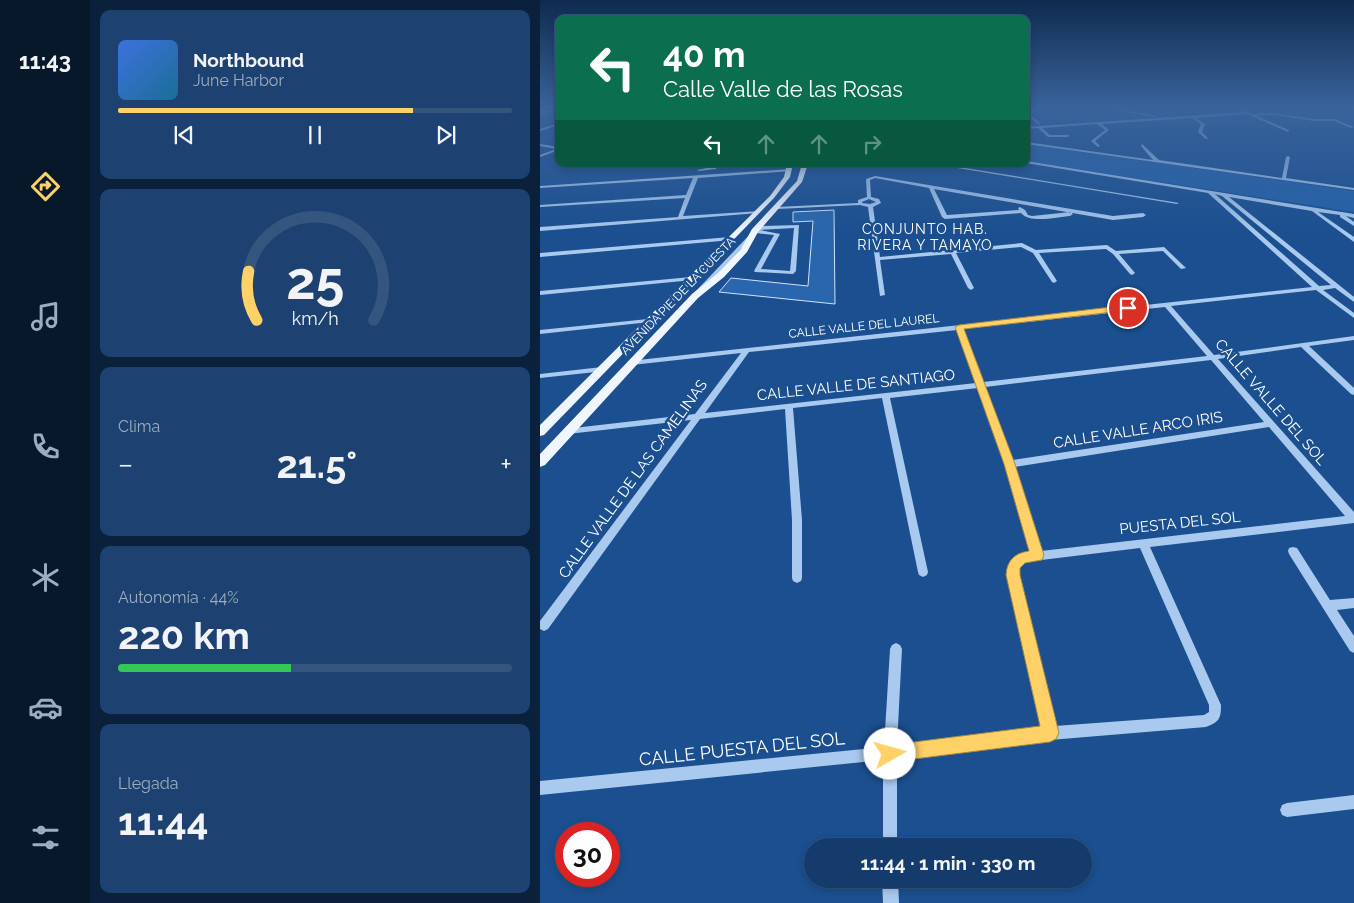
<!DOCTYPE html>
<html lang="es">
<meta charset="utf-8">
<style>
:root{--surface:#143b6b;--page:#1d4271;--text:#f1f3f6;--muted:#9dadc1;--line:#33557e;--accent:#ffd166}
body{margin:0;font-family:Raleway,sans-serif;background:var(--page);color:var(--text);height:100vh;display:flex;flex-direction:column;font-size:19px;white-space:nowrap}
*{box-sizing:border-box;margin:0}
p{font-size:16px;color:var(--muted)}
.icon{flex:none;width:28px;height:28px;fill:none;stroke:currentColor;stroke-width:2;stroke-linecap:round;stroke-linejoin:round}
.map{position:relative;flex:1;overflow:hidden}
.drawer{display:flex;flex-direction:column;gap:10px;padding:10px;background:#0b203b;width:450px}
.drawer>*{flex:none}
.top-card{position:absolute;left:15px;top:15px;width:475px;height:152px;border-radius:10px;box-shadow:0 2px 8px #0003,0 0 0 1px var(--line);background:#0b6e4f;color:#fff;overflow:hidden}
.speed{position:absolute;left:15px;top:822px;display:flex;gap:10px;font-size:25px;font-weight:700;text-align:center}
.speed>*{display:grid;place-content:center;width:65px;height:65px;border-radius:50%;background:var(--surface);box-shadow:0 2px 8px #0003,0 0 0 1px var(--line);line-height:1}
.speed .limit{border:8px solid #d22;background:#fff;color:#111}
.pin{position:absolute;display:grid;place-items:center;width:42px;height:42px;color:#fff;margin:-21px;border:2px solid #fff;border-radius:50%;box-shadow:0 1px 5px #0007}
.me{position:absolute;width:55px;margin:-28px;rotate:83deg;stroke-linejoin:round;filter:drop-shadow(0 0 4px #0008)}
.turn{display:flex;align-items:center;gap:18px;height:105px;padding:0 25px;font-size:22px}
.turn .icon{width:65px;height:65px;stroke-width:2.5}
.turn b{display:block;font-size:35px;line-height:42px}
.lanes{display:flex;align-items:center;height:48px;padding:0 25px;background:#0003;justify-content:center;gap:25px;direction:ltr}
.lanes .off{opacity:.35}
.big{font-size:38px;font-weight:700;line-height:1.1}
.drawer .tile{flex:1;display:flex;flex-direction:column;justify-content:center;gap:8px;min-width:0;padding:0 18px;border-radius:10px;background:var(--page)}
.drawer .dial{align-items:center;gap:0}
.dial svg{height:130px;overflow:visible;fill:none;stroke:var(--line);stroke-width:7;stroke-linecap:round;text-anchor:middle}
.dial text{fill:var(--text);stroke:none}
.song{display:flex;align-items:center;gap:15px}
.cover{width:60px;height:60px;border-radius:8px;background:linear-gradient(135deg,hsl(220 70% 55%),hsl(200 70% 35%))}
.played{height:5px;border-radius:2px;background:linear-gradient(90deg,var(--accent) 75%,var(--line) 75%)}
.keys{display:flex;justify-content:space-around;direction:ltr}
.heat{display:flex;justify-content:space-between;align-items:center;font-size:28px;direction:ltr}
.charge{height:8px;border-radius:4px;background:linear-gradient(90deg,#34c759 44%,var(--line) 0)}
.trip{position:absolute;left:264px;top:838px;width:288px;height:50px;border-radius:25px;background:var(--surface);box-shadow:0 2px 8px #0003,0 0 0 1px var(--line);font-weight:700;line-height:50px;text-align:center}
main{display:flex;flex:1;min-height:0}
.tab-bar{display:flex;flex-direction:column;width:90px;justify-content:space-around;align-items:center;background:#08182b;color:var(--muted)}
.tab-bar .icon{width:35px;height:35px}
.tab-bar .selected{color:var(--accent)}
.tab-bar b{font-size:22px;color:var(--text)}
.map>svg:first-child{display:block}
.green{fill:#2461a8}
.building{fill:#2a66ad;stroke:#cfe3fa}
.lines{fill:none;stroke-linecap:round;stroke-linejoin:round}
.minor{fill:#a9c9ee;fill-rule:evenodd}
.major{fill:#f0f6ff;fill-rule:evenodd}
.route{fill:#ffd166;stroke:#a68842}
.labels{text-anchor:middle;stroke-width:5;stroke-linejoin:round;paint-order:stroke}
.far-street-label{font-size:12px;fill:#fff;stroke:#1b4f8f}
.far-neighbourhood-label{font-size:14px;letter-spacing:1px;fill:#fff;stroke:#1b4f8f}
.street-label{font-size:15px;fill:#fff;stroke:#1b4f8f}
.near-street-label{font-size:18px;fill:#fff;stroke:#1b4f8f}
</style>
<main>
<nav class="tab-bar">
<b>11:43</b>
<svg class="icon selected" aria-label="directions" viewBox="0 0 24 24"><path d="M12 3l9 9-9 9-9-9zM9 14v-3h6M13 9l2 2-2 2"/></svg>
<svg class="icon" aria-label="music" viewBox="0 0 24 24"><path d="M9 18V5l10-2v13"/><circle cx="6" cy="18" r="3"/><circle cx="16" cy="16" r="3"/></svg>
<svg class="icon" aria-label="phone" viewBox="0 0 24 24"><path d="M5 4h4l2 5-3 2q2 4 5 5l2-3 5 2v4C11 20 4 13 5 4z"/></svg>
<svg class="icon" aria-label="climate" viewBox="0 0 24 24"><path d="M12 3v18M4 7l16 10M4 17L20 7"/></svg>
<svg class="icon" aria-label="car" viewBox="0 0 24 24"><path d="M5 17H2v-5l4-1 3-4h7l3 4 3 1v5h-3M9 17h6M6 11h13"/><circle cx="7" cy="17" r="2"/><circle cx="17" cy="17" r="2"/></svg>
<svg class="icon" aria-label="filters" viewBox="0 0 24 24"><path d="M4 7h16M4 17h16"/><circle cx="9" cy="7" r="2"/><circle cx="15" cy="17" r="2"/></svg>
</nav>
<section class="drawer">
<div class="tile">
<div class="song"><i class="cover"></i><div><b>Northbound</b><p>June Harbor</p></div></div>
<div class="played"></div>
<div class="keys"><svg class="icon" aria-label="previous" viewBox="0 0 24 24"><path d="M18 5L8 12l10 7zM5 5v14"/></svg><svg class="icon" aria-label="pause" viewBox="0 0 24 24"><path d="M8 5v14M16 5v14"/></svg><svg class="icon" aria-label="next" viewBox="0 0 24 24"><path d="M6 5l10 7-10 7zM19 5v14"/></svg></div>
</div>
<div class="tile dial"><svg viewBox="0 0 100 80">
<path d="M14 69A42 42 0 1 1 86 69"/>
<path d="M14 69A42 42 0 0 1 9 39" stroke="#ffd166"/>
<text x="50" y="56" font-size="32" font-weight="700">25</text>
<text x="50" y="72" font-size="11">km/h</text>
</svg></div>
<div class="tile"><p>Clima</p>
<div class="heat"><a>−</a><b class="big">21.5°</b><a>+</a></div>
</div>
<div class="tile"><p>Autonomía · 44%</p><b class="big">220 km</b><div class="charge"></div></div>
<div class="tile"><p>Llegada</p><b class="big">11:44</b></div>
</section>
<div class="map">
<svg width="814" height="903" viewBox="0 0 814 903">
<rect width="100%" height="100%" fill="#1b4f8f"/>
<path class="green" d="M486,144L814,191V212L492,162L486,161Z"/>
<path class="building" d="M294,210L295,304L179,292L191,278L268,286L273,221L253,222V212Z"/>
<g class="lines">
<path class="minor" d="M498,107H502L490,114L500,123L499,125L486,114Z
M559,107H564L617,116L615,117Z
M693,107L712,114L734,113L774,119H794L814,127L811,128L794,121H774L734,115L717,116L749,130L748,132L707,114L656,118L665,124L662,132L668,138L666,139L658,132L661,124L652,118L562,124L569,130L555,141L560,146L558,147L551,141L565,130L557,124L502,128L510,135H529L528,137H508L498,128L486,129V127L703,112Z
M806,107L814,108V110L807,108Z
M19,109V111L0,113V111Z
M19,123V125L0,131V129Z
M486,142L613,160L601,146L602,144L619,160L742,178L746,157L748,156L750,157L746,178L814,188V190L486,144Z
M0,144L19,147V150L0,157V155L16,149L0,146Z
M486,161L814,214V218L806,216L814,222V226L800,217V215L778,212L814,237V242L772,211L689,197L814,297V302L795,288L783,290L814,313V318L776,290L631,306L674,355L814,336V340L769,346L814,388V395L811,394L761,347L678,359L814,512V523L610,547L681,705C681,719 679,722 666,727L510,740L357,759V846H343V760L0,795V781L344,747L350,649L352,645L356,643L360,645L362,649L357,745L502,727L468,575C470,559 475,554 491,552L466,464L438,388L350,398L388,572L387,575L383,577L379,575L378,572L342,398L253,408L262,520V578L261,581L257,583L253,581L252,578V520L245,409L160,419L8,629L4,631L0,629V621L151,420L28,434L24,431L25,429L155,414L201,353L92,365H89V361L772,287L668,193L486,163ZM675,194L682,196L791,285L779,286ZM625,307L667,356L443,382L423,329ZM417,330L436,383L165,413L209,352ZM671,360L724,422L473,460L445,387ZM729,427L805,516L501,551L475,467ZM600,548L669,705V712L664,715L515,726L478,575L479,568L485,562Z
M174,164H178L176,169L159,171L157,170L172,167Z
M393,164H401L639,203L637,204Z
M250,169L252,171L158,178L143,216L220,211V212L218,213L0,231V227L138,217L145,198L0,207V205L146,195L153,178L0,188V186Z
M335,176L573,216L603,213L606,215L603,217L573,220L394,189L407,215L479,210L478,208L480,207L485,210L488,215L492,216L530,212L533,214L530,216C517,217 490,224 481,213L405,219L402,217L389,188L335,178L330,180L331,197L339,199L341,203L333,207L340,257L482,243L496,250L567,245L576,251L624,247L646,268L641,269L623,251L579,254L595,273L592,275L590,274L573,254L566,249L499,253L517,281L514,283L512,282L493,253L481,247L416,253L434,288L431,290L428,288L411,254L340,260L345,295L340,296L328,207L320,205L237,209L235,208L237,207L318,203V200L327,197L326,179ZM329,199L336,202L330,204L322,203V202Z
M259,225L256,271L253,274L215,272L214,271L234,235L216,233L160,293L155,292L215,229L240,234L221,269L250,271L254,228L219,230L216,228L219,226Z
M190,237L192,238V240L0,257V253Z
M151,277L153,278V280L0,295V291Z
M108,319L111,321L110,322L0,334V330Z
M62,367H65V371L0,378V374Z
M753,547L757,548L790,600L814,598V608L797,610L814,636V653L810,651L749,554L748,551L749,548Z
M814,795V809L747,817L742,815L740,810L742,805L747,803Z
M342,879H358L359,903H343Z"/>
<path class="major" d="M247,164H253L250,177L234,198L4,435L0,436V425L230,196L244,177Z
M262,164H268L262,182L218,232L207,252L184,277L158,298L5,465L0,467V454L152,294L178,273L201,249L212,229L257,181Z"/>
</g>
<linearGradient id="sky" x2="0" y2="1"><stop stop-color="#0f2b4f"/><stop offset="0.46" stop-color="#39639b"/><stop offset="1" stop-color="#39639b" stop-opacity="0"/></linearGradient>
<rect width="814" height="233" fill="url(#sky)"/>
<path class="route" d="M588,305L591,306V310L424,329L475,464L504,555L502,560L485,563L480,568V575L519,733L516,739L510,742L350,762L343,760L341,754L343,747L350,745L500,726L466,575C467,560 475,553 489,551L464,464L415,327L419,325Z"/>
<g class="labels">
<g class="far-street-label">
<text transform="translate(138 296) rotate(-46)" y="4">AVENIDA PIE DE LA CUESTA</text>
<text transform="translate(324 326) rotate(-6)" y="4">CALLE VALLE DEL LAUREL</text>
</g>
<g class="far-neighbourhood-label">
<text x="385" y="234">CONJUNTO HAB.<tspan x="385" dy="16">RIVERA Y TAMAYO</tspan></text>
</g>
<g class="street-label">
<text transform="translate(316 385) rotate(-6)" y="5">CALLE VALLE DE SANTIAGO</text>
<text transform="translate(731 402) rotate(49)" y="5">CALLE VALLE DEL SOL</text>
<text transform="translate(598 430) rotate(-9)" y="5">CALLE VALLE ARCO IRIS</text>
<text transform="translate(93 479) rotate(-54)" y="5">CALLE VALLE DE LAS CAMELINAS</text>
<text transform="translate(640 523) rotate(-6)" y="5">PUESTA DEL SOL</text>
</g>
<g class="near-street-label">
<text transform="translate(202 749) rotate(-6)" y="6">CALLE PUESTA DEL SOL</text>
</g>
</g>
</svg>
<div class="speed"><div class="limit">30</div></div>
<div class="pin" style="left:588px;top:308px;background:#d93025"><svg class="icon" aria-label="arrive" viewBox="0 0 24 24"><path d="M6 21V4h12l-3 4 3 4H6"/></svg></div>
<svg class="me" style="left:350px;top:754px" viewBox="-20 -20 40 40"><circle r="19" fill="#fff"/><path d="M0-13L10 11 0 6-10 11z" fill="#ffd166"/></svg>
<div class="trip">11:44 · 1 min · 330 m</div>
<div class="top-card">
<div class="turn"><svg class="icon" aria-label="left" viewBox="0 0 24 24"><path d="M17 20v-9H6M10 6l-5 5 5 5"/></svg><div><b>40 m</b>Calle Valle de las Rosas</div></div>
<div class="lanes"><svg class="icon" aria-label="left" viewBox="0 0 24 24"><path d="M17 20v-9H6M10 6l-5 5 5 5"/></svg><svg class="icon off" aria-label="ahead" viewBox="0 0 24 24"><path d="M12 20V5M6 11l6-6 6 6"/></svg><svg class="icon off" aria-label="ahead" viewBox="0 0 24 24"><path d="M12 20V5M6 11l6-6 6 6"/></svg><svg class="icon off" aria-label="right" viewBox="0 0 24 24"><path d="M7 20v-9h11M14 6l5 5-5 5"/></svg></div>
</div>
</div>
</main>
